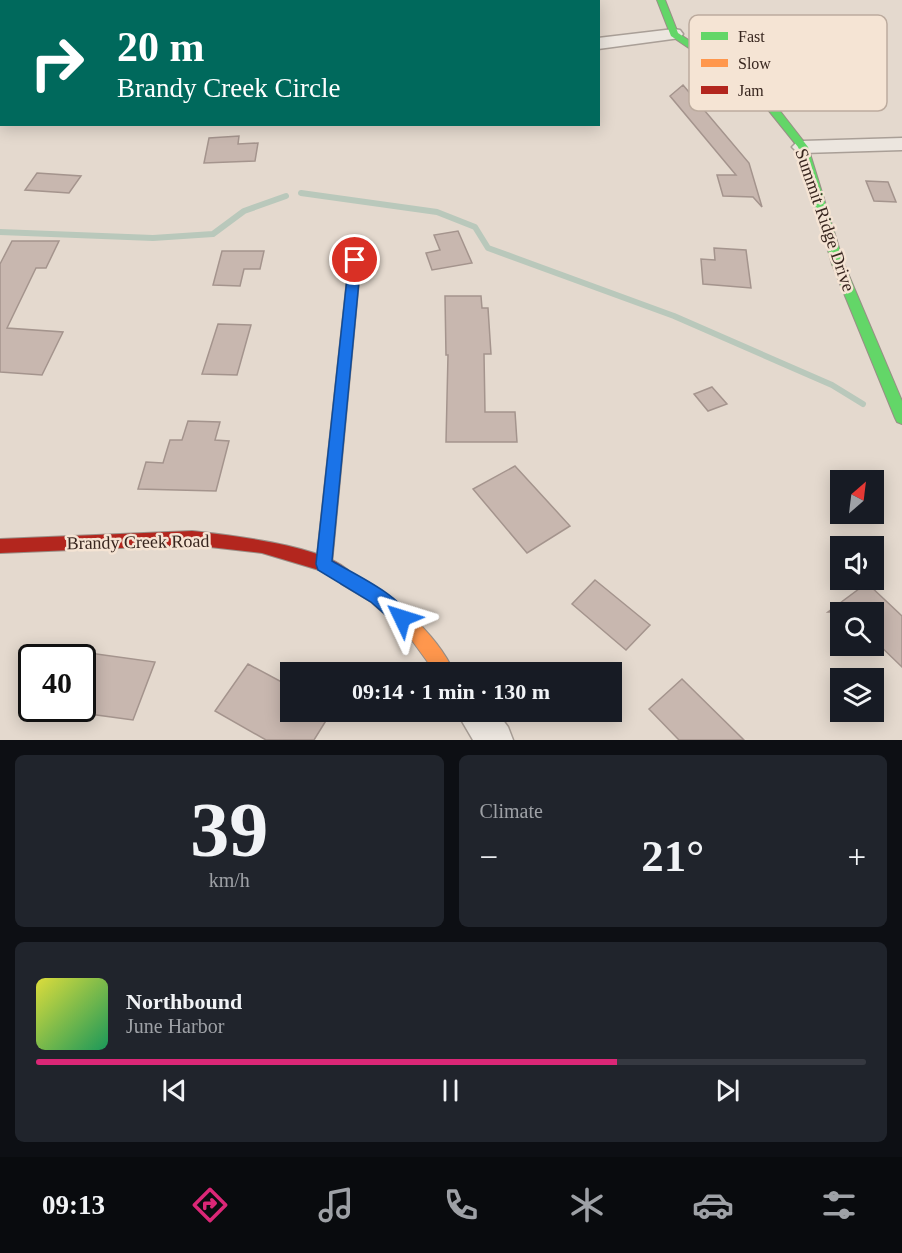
<!DOCTYPE html>
<meta charset="utf-8">
<style>
:root{--surface:#171b24;--page:#20242c;--text:#f1f3f6;--muted:#9ea1a6;--line:#363941;--accent:#db2777}
body{margin:0;font-family:"Times New Roman",serif;background:var(--page);color:var(--text);height:100vh;display:flex;flex-direction:column;font-size:22px;white-space:nowrap}
*{box-sizing:border-box;margin:0}
p{font-size:20px;color:var(--muted)}
.icon{flex:none;width:33px;height:33px;fill:none;stroke:currentColor;stroke-width:2;stroke-linecap:round;stroke-linejoin:round}
.map{position:relative;height:740px;overflow:hidden}
.details{display:flex;flex-direction:column;gap:15px;padding:15px;background:#0d0f14;flex:1}
.details>*{flex:none}
.hud{position:absolute;left:0px;top:0px;width:600px;height:126px;box-shadow:0 3px 15px #0003;background:#00695c;color:#fff;overflow:hidden}
.needle{width:39px;rotate:28deg}
.tools{position:absolute;left:830px;top:470px;display:grid;gap:12px}
.tools a{display:grid;place-items:center;width:54px;height:54px;border-radius:0px;background:var(--surface);box-shadow:0 3px 15px #0003;font-size:30px}
.speed{position:absolute;left:18px;top:644px;display:flex;gap:12px;font-size:30px;font-weight:700;text-align:center}
.speed>*{display:grid;place-content:center;width:78px;height:78px;border-radius:50%;background:var(--surface);box-shadow:0 3px 15px #0003;line-height:1}
.speed .limit{border:3px solid #111;border-radius:9px;background:#fff;color:#111}
.pin{position:absolute;display:grid;place-items:center;width:51px;height:51px;color:#fff;margin:-26px;border:3px solid #fff;border-radius:50%;box-shadow:0 2px 6px #0007}
.me{position:absolute;width:66px;margin:-33px;rotate:311deg;stroke-linejoin:round;filter:drop-shadow(0 0 4px #0008)}
.turn{display:flex;align-items:center;gap:21px;height:126px;padding:0 18px;font-size:27px}
.turn .icon{width:78px;height:78px;stroke-width:2.5}
.turn b{display:block;font-size:42px;line-height:51px}
.big{font-size:45px;font-weight:700;line-height:1.1}
.details .widget{flex:1;display:flex;flex-direction:column;justify-content:center;gap:9px;min-width:0;padding:0 21px;border-radius:9px;background:var(--page)}
.details .dial{align-items:center;gap:0}
.dial b{font-size:78px;line-height:1}
.song{display:flex;align-items:center;gap:18px}
.cover{width:72px;height:72px;border-radius:9px;background:linear-gradient(135deg,hsl(60 70% 55%),hsl(150 70% 35%))}
.played{height:6px;border-radius:3px;background:linear-gradient(90deg,var(--accent) 70%,var(--line) 70%)}
.keys{display:flex;justify-content:space-around;direction:ltr}
.heat{display:flex;justify-content:space-between;align-items:center;font-size:33px;direction:ltr}
.details .tiles{flex:1;display:grid;gap:15px;grid-template-columns:1fr 1fr}
.widget:last-child{grid-column:span 2}
.trip{position:absolute;left:280px;top:662px;width:342px;height:60px;border-radius:0px;background:var(--surface);box-shadow:0 3px 15px #0003;font-weight:700;line-height:60px;text-align:center}
.menu{display:flex;height:96px;justify-content:space-around;align-items:center;background:#090b0e;color:var(--muted)}
.menu .icon{width:42px;height:42px}
.menu .on{color:var(--accent)}
.menu b{font-size:27px;color:var(--text)}
.map>svg:first-child{display:block}
.lines{fill:none;stroke-linecap:round;stroke-linejoin:round}
.stream{stroke:#b9c8bb;stroke-width:6}
.building{fill:#c8b7af;stroke:#a4948d;stroke-width:1.5}
.street-casing{stroke:#a99f97;stroke-width:3}
.fast-casing{stroke:#998e86;stroke-width:2}
.slow-casing{stroke:#998e86;stroke-width:2}
.jam-casing{stroke:#998e86;stroke-width:2}
.street{fill:#ece6df;fill-rule:evenodd}
.fast{fill:#63d668;fill-rule:evenodd}
.slow{fill:#ff974d;fill-rule:evenodd}
.jam{fill:#b3261e;fill-rule:evenodd}
.route{fill:#1a73e8;stroke:#114b97;stroke-width:1.5}
.labels{text-anchor:middle;stroke-width:5;stroke-linejoin:round;paint-order:stroke}
.street-label{font-size:18px;fill:#38261f;stroke:#f5e4d4}
.key{fill:#f5e4d4;stroke:#bcab9e;stroke-width:1.5}
.key-label{font-size:16px;fill:#38261f}
</style>
<div class="map">
<svg width="902" height="740" viewBox="0 0 902 740">
<rect width="100%" height="100%" fill="#e4d9ce"/>
<g class="lines">
<path class="stream" d="M301,193L437,212L475,227L488,248L674,316L832,385L863,404
M0,232L153,238L213,234L244,211L286,196"/>
</g>
<path class="building" d="M683,85L749,163L762,207L753,197L723,196L717,175H736L670,96Z
M239,136L238,144L258,143L255,161L204,163L209,138Z
M37,173L81,176L69,193L25,190Z
M866,181L888,182L896,202L874,201Z
M458,231L472,263L432,270L426,253L440,250L434,235Z
M12,241H59L46,268H36L7,328L63,332L42,375L0,372V264Z
M714,248L746,250L751,288L703,284L701,259L715,260Z
M222,251H264L260,269H244L240,286L213,285Z
M445,296H481L482,308H488L491,354H484L485,412H515L517,442H446L448,355H446Z
M218,324L251,325L237,375L202,374Z
M712,387L727,404L708,411L694,394Z
M188,421L220,422L215,440L229,441L216,491L138,489L146,462L163,463L170,440H182Z
M515,466L570,526L527,553L473,489Z
M595,580L650,625L626,650L572,604Z
M867,583L902,616V667L873,639V612H828Z
M82,652L155,662L133,720L82,713Z
M248,664L291,687V711H332L314,740H266L215,711Z
M682,679L744,740H679L649,709Z"/>
<g class="lines">
<defs>
<path id="street" d="M674,29L680,30L683,34L680,38L598,49V38Z
M902,138V150L803,153L796,151L792,147L796,143L803,141Z
M456,711H496L508,727L513,740H473Z"/>
<path id="fast" d="M657,0H665L678,33L720,61L773,102L808,147L844,264L902,401V424L897,422L895,418L832,264L798,147L765,106L714,65L671,36Z"/>
<path id="slow" d="M355,256L361,260L332,564L330,569L324,571L318,569L316,564L349,260Z
M347,572C385,586 438,635 454,672H435L408,635L371,602L341,584L339,579L341,574Z"/>
<path id="jam" d="M192,531C226,535 340,546 355,579L353,584L347,586L319,570L262,553L192,545L0,553V539Z"/>
</defs>
<use href="#street" class="street-casing"/>
<use href="#fast" class="fast-casing"/>
<use href="#slow" class="slow-casing"/>
<use href="#jam" class="jam-casing"/>
<use href="#street" class="street"/>
<use href="#fast" class="fast"/>
<use href="#slow" class="slow"/>
<use href="#jam" class="jam"/>
</g>
<path class="route" d="M355,256L361,260L332,561C354,574 400,595 410,618L408,624L402,626L396,624L371,602L318,570L316,564L349,260Z"/>
<g class="labels">
<g class="street-label">
<text transform="translate(825 220) rotate(71)" y="6">Summit Ridge Drive</text>
<text transform="translate(138 542) rotate(-1)" y="6">Brandy Creek Road</text>
</g>
</g>
<rect x="689" y="15" width="198" height="96" rx="9" class="key"/>
<rect x="701" y="32" width="27" height="8" fill="#63d668"/>
<rect x="701" y="59" width="27" height="8" fill="#ff974d"/>
<rect x="701" y="86" width="27" height="8" fill="#b3261e"/>
<g class="key-label">
<text x="738" y="42">Fast</text>
<text x="738" y="69">Slow</text>
<text x="738" y="96">Jam</text>
</g>
</svg>
<div class="tools">
<a><svg class="needle" viewBox="-14 -14 28 28"><path d="M0-13l5 13h-10z" fill="#e53935"/><path d="M0 13l5-13h-10z" fill="#9ea1a6"/></svg></a>
<a><svg class="icon" aria-label="sound" viewBox="0 0 24 24"><path d="M4 9h4l5-4v14l-5-4H4zM17 9q2 3 0 6"/></svg></a>
<a><svg class="icon" aria-label="search" viewBox="0 0 24 24"><circle cx="10" cy="10" r="6"/><path d="M15 15l6 6"/></svg></a>
<a><svg class="icon" aria-label="layers" viewBox="0 0 24 24"><path d="M12 4l9 5-9 5-9-5zM3 14l9 5 9-5"/></svg></a>
</div>
<div class="speed"><div class="limit">40</div></div>
<div class="pin" style="left:355px;top:260px;background:#d93025"><svg class="icon" aria-label="arrive" viewBox="0 0 24 24"><path d="M6 21V4h12l-3 4 3 4H6"/></svg></div>
<svg class="me" style="left:402px;top:618px" viewBox="-20 -20 40 40"><path d="M0-17L14 15 0 8-14 15z" fill="#1a73e8" stroke="#fff" stroke-width="4"/></svg>
<div class="trip">09:14 · 1 min · 130 m</div>
<div class="hud">
<div class="turn"><svg class="icon" aria-label="right" viewBox="0 0 24 24"><path d="M7 20v-9h11M14 6l5 5-5 5"/></svg><div><b>20 m</b>Brandy Creek Circle</div></div>
</div>
</div>
<section class="details">
<div class="tiles">
<div class="widget dial"><b>39</b><p>km/h</p></div>
<div class="widget"><p>Climate</p>
<div class="heat"><a>−</a><b class="big">21°</b><a>+</a></div>
</div>
<div class="widget">
<div class="song"><i class="cover"></i><div><b>Northbound</b><p>June Harbor</p></div></div>
<div class="played"></div>
<div class="keys"><svg class="icon" aria-label="previous" viewBox="0 0 24 24"><path d="M18 5L8 12l10 7zM5 5v14"/></svg><svg class="icon" aria-label="pause" viewBox="0 0 24 24"><path d="M8 5v14M16 5v14"/></svg><svg class="icon" aria-label="next" viewBox="0 0 24 24"><path d="M6 5l10 7-10 7zM19 5v14"/></svg></div>
</div>
</div>
</section>
<nav class="menu">
<b>09:13</b>
<svg class="icon on" aria-label="directions" viewBox="0 0 24 24"><path d="M12 3l9 9-9 9-9-9zM9 14v-3h6M13 9l2 2-2 2"/></svg>
<svg class="icon" aria-label="music" viewBox="0 0 24 24"><path d="M9 18V5l10-2v13"/><circle cx="6" cy="18" r="3"/><circle cx="16" cy="16" r="3"/></svg>
<svg class="icon" aria-label="phone" viewBox="0 0 24 24"><path d="M5 4h4l2 5-3 2q2 4 5 5l2-3 5 2v4C11 20 4 13 5 4z"/></svg>
<svg class="icon" aria-label="climate" viewBox="0 0 24 24"><path d="M12 3v18M4 7l16 10M4 17L20 7"/></svg>
<svg class="icon" aria-label="car" viewBox="0 0 24 24"><path d="M5 17H2v-5l4-1 3-4h7l3 4 3 1v5h-3M9 17h6M6 11h13"/><circle cx="7" cy="17" r="2"/><circle cx="17" cy="17" r="2"/></svg>
<svg class="icon" aria-label="filters" viewBox="0 0 24 24"><path d="M4 7h16M4 17h16"/><circle cx="9" cy="7" r="2"/><circle cx="15" cy="17" r="2"/></svg>
</nav>
